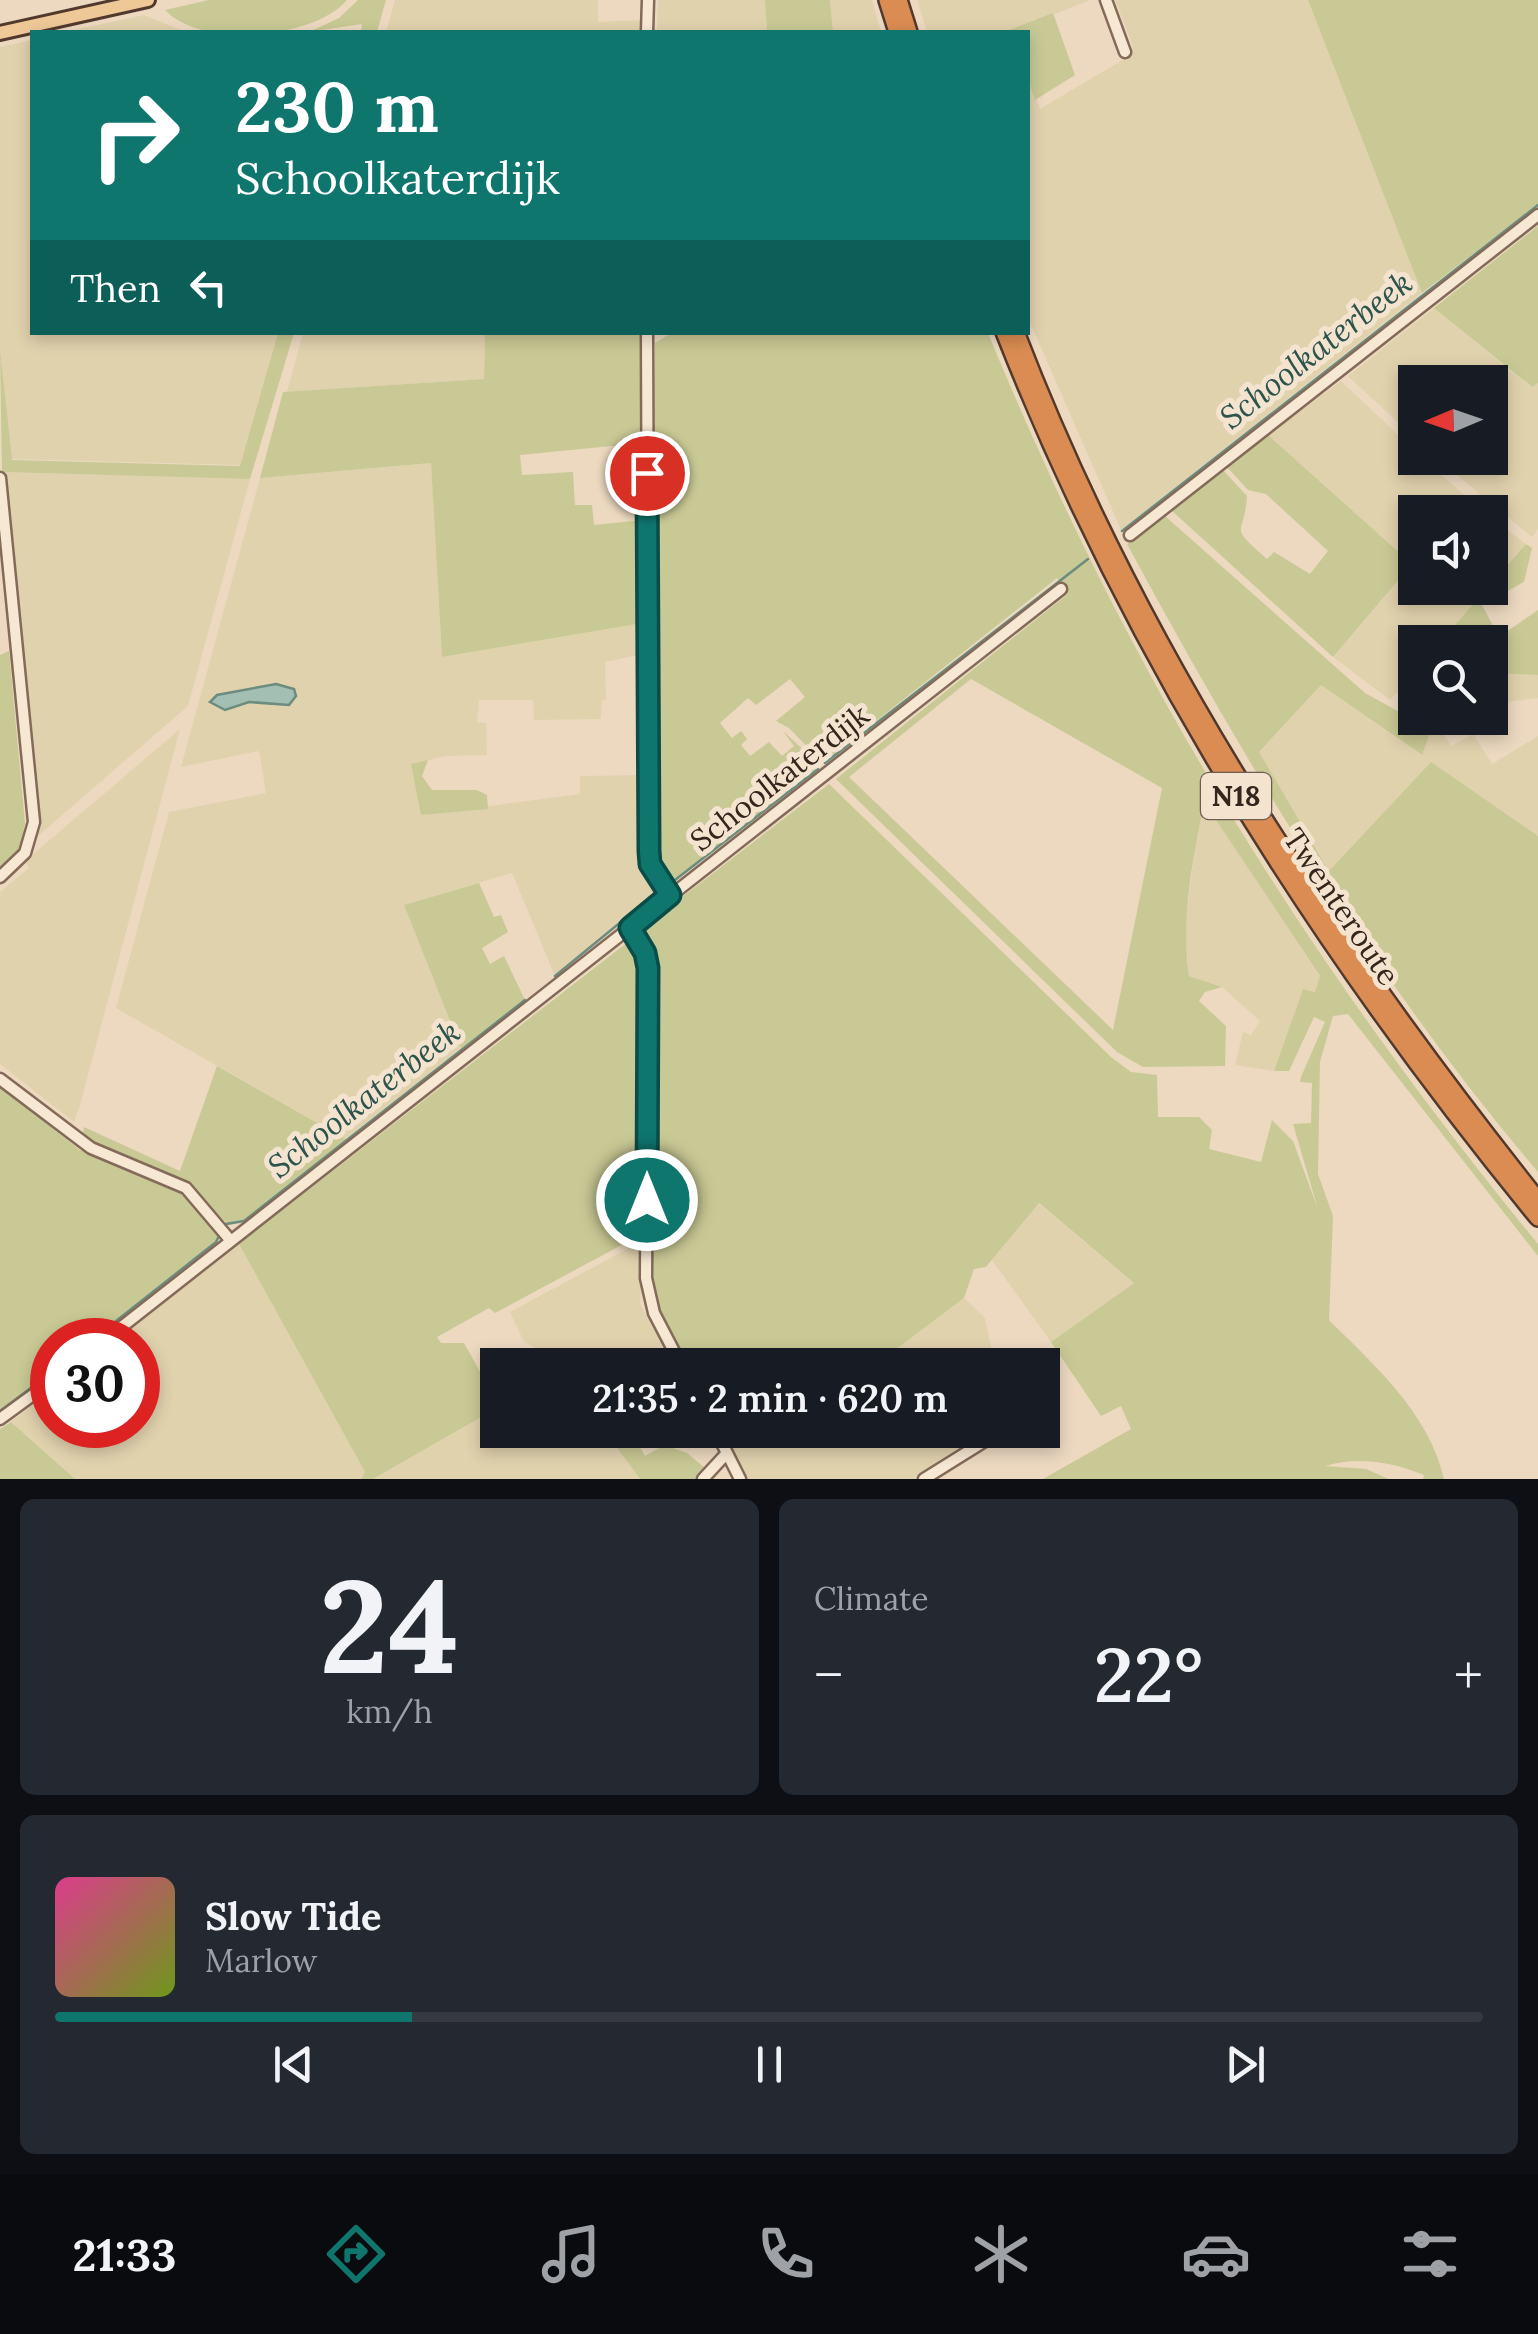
<!DOCTYPE html>
<meta charset="utf-8">
<style>
:root{--surface:#171b24;--page:#242831;--text:#f1f3f6;--muted:#9ea1a6;--line:#363941;--accent:#0f766e}
body{margin:0;font-family:Lora,serif;background:var(--page);color:var(--text);height:100vh;display:flex;flex-direction:column;font-size:38px;white-space:nowrap}
*{box-sizing:border-box;margin:0}
p{font-size:32px;color:var(--muted)}
.icon{flex:none;width:55px;height:55px;fill:none;stroke:currentColor;stroke-width:2;stroke-linecap:round;stroke-linejoin:round}
.map{position:relative;height:1479px;overflow:hidden}
.panel{display:flex;flex-direction:column;gap:20px;padding:20px;background:#0d0f14;flex:1}
.panel>*{flex:none}
.top-card{position:absolute;left:30px;top:30px;width:1000px;height:305px;border-radius:0px;box-shadow:0 5px 15px #0003;background:#0f766e;color:#fff;overflow:hidden}
.needle{width:65px;rotate:268deg}
.tools{position:absolute;left:1398px;top:365px;display:grid;gap:20px}
.tools a{display:grid;place-items:center;width:110px;height:110px;border-radius:0px;background:var(--surface);box-shadow:0 5px 15px #0003;font-size:50px}
.speed{position:absolute;left:30px;top:1318px;display:flex;gap:20px;font-size:50px;font-weight:700;text-align:center}
.speed>*{display:grid;place-content:center;width:130px;height:130px;border-radius:50%;background:var(--surface);box-shadow:0 5px 15px #0003;line-height:1}
.speed .limit{border:15px solid #d22;background:#fff;color:#111}
.pin{position:absolute;display:grid;place-items:center;width:85px;height:85px;color:#fff;margin:-42px;border:5px solid #fff;border-radius:50%;box-shadow:0 2px 10px #0007}
.me{position:absolute;width:110px;margin:-55px;rotate:0deg;stroke-linejoin:round;filter:drop-shadow(0 0 8px #0008)}
.turn{display:flex;align-items:center;gap:35px;height:210px;padding:0 40px;font-size:45px}
.turn .icon{width:130px;height:130px;stroke-width:2.5}
.turn b{display:block;font-size:70px;line-height:85px}
.then{display:flex;align-items:center;height:95px;padding:0 40px;background:#0003;gap:20px;font-size:38px}
.big{font-size:75px;font-weight:600;line-height:1.1}
.panel .tile{flex:1;display:flex;flex-direction:column;justify-content:center;gap:15px;min-width:0;padding:0 35px;border-radius:15px;background:var(--page)}
.panel .dial{align-items:center;gap:0}
.dial b{font-size:130px;line-height:1}
.song{display:flex;align-items:center;gap:30px}
.cover{width:120px;height:120px;border-radius:15px;background:linear-gradient(135deg,hsl(330 70% 55%),hsl(80 70% 35%))}
.played{height:10px;border-radius:5px;background:linear-gradient(90deg,var(--accent) 25%,var(--line) 25%)}
.keys{display:flex;justify-content:space-around;direction:ltr}
.heat{display:flex;justify-content:space-between;align-items:center;font-size:55px;direction:ltr}
.panel .tiles{flex:1;display:grid;gap:20px;grid-template-columns:1fr 1fr}
.tile:last-child{grid-column:span 2}
.trip{position:absolute;left:480px;top:1348px;width:580px;height:100px;border-radius:0px;background:var(--surface);box-shadow:0 5px 15px #0003;font-weight:600;line-height:100px;text-align:center}
.menu{display:flex;height:160px;justify-content:space-around;align-items:center;background:#090b0e;color:var(--muted)}
.menu .icon{width:70px;height:70px}
.menu .active{color:var(--accent)}
.menu b{font-size:45px;color:var(--text)}
.map>svg:first-child{display:block}
.farmland{fill:#e1d2ae}
.green{fill:#c9c995;fill-rule:evenodd}
.water{fill:#a3beb3;stroke:#6b8c7f;stroke-width:2.5}
.lines{fill:none;stroke-linecap:round;stroke-linejoin:round}
.stream{stroke:#6b8c7f;stroke-width:2.5}
.minor-casing{stroke:#846a59;stroke-width:15}
.major-casing{stroke:#52392d;stroke-width:18}
.highway-casing{stroke:#52392d;stroke-width:20}
.minor{stroke:#f7e8d3;stroke-width:10}
.major{stroke:#efc898;stroke-width:12}
.highway{stroke:#da8c52;stroke-width:15}
.route-casing{stroke:#0a4d48;stroke-width:25}
.route{stroke:#0f766e;stroke-width:18}
.labels{text-anchor:middle;stroke-width:10;stroke-linejoin:round;paint-order:stroke}
.shield{fill:#f4e4cf;stroke:#6e5e52;stroke-width:2.5}
.shield-label{font-size:28px;font-weight:bold;fill:#34251d}
.street-label{font-size:30px;fill:#34251d;stroke:#f4e4cf}
.water-label{font-size:32px;font-style:italic;fill:#2c544c;stroke:#f4e4cf}
</style>
<div class="map">
<svg width="1538" height="1479" viewBox="0 0 1538 1479">
<rect width="100%" height="100%" fill="#ecd9c0"/>
<path class="farmland" d="M395,0H598V22L645,20V32H386Z
M658,0H765L767,32H657Z
M830,0H872L881,32H833Z
M917,0H1090L1010,32H927Z
M1115,0H1308L1422,293L1121,530L1028,318V79L1040,109L1131,55L1133,47Z
M144,15L185,32H64Z
M32,40V332L278,333L242,465L11,459L0,350V47Z
M1434,308L1531,387L1538,383V529L1532,537L1436,458H1490V382H1415V438L1348,376Z
M303,333H485L484,379L287,392Z
M1341,381L1415,451V458H1422L1484,512H1415V588H1488L1440,642H1415V672L1390,700L1333,657L1412,564L1268,435Z
M431,463L442,657L643,623V654L605,662L606,699L602,701L601,719L534,720L533,700H479L477,722L486,723L487,755L446,756L412,764L421,815L580,794V776L642,775V858L657,891L555,976L512,873L404,905L462,1051L347,1140L116,1008L169,812L266,793L259,751L181,767L260,478Z
M2,472L250,479L188,706L38,836Z
M1490,517L1526,544L1490,585Z
M1490,673L1538,675V698L1506,702L1490,710Z
M1321,685L1421,755L1435,719L1451,746L1473,734L1492,764L1538,736V836L1522,826L1330,871L1258,753Z
M180,729L80,1105L74,1122L0,1064V892L29,868L25,861Z
M1214,816L1320,977L1315,992L1303,989L1274,1071L1235,1065L1243,1032L1251,1035L1260,1021L1222,987L1189,976L1185,928L1195,848L1201,817Z
M1038,1203L1134,1283L1051,1342L992,1260Z
M642,1241L640,1304L668,1355L547,1365L542,1351L524,1342L510,1312Z
M239,1244L365,1472L361,1479H75L11,1422L52,1390V1425H138V1340H116Z
M964,1298L985,1318L995,1365H875Z
M497,1408L498,1430H604L640,1479H373Z
M758,1430H999L914,1479H744L725,1444Z"/>
<path class="green" d="M209,0H347C314,39 201,49 165,10Z
M358,0H386L377,32H361L362,24L309,32L339,18Z
M765,0H830L833,32H767Z
M1308,0H1538V204L1422,293Z
M1053,13L1075,75L1035,100L1028,79V32L1009,30Z
M1538,226V383L1532,387L1434,308Z
M673,332L988,333C1129,676 1303,957 1538,1244V1256L1348,1014L1333,1016L1320,1062L1318,1174L1333,1216L1329,1320C1375,1366 1429,1413 1444,1479H1423L1424,1475C1392,1462 1358,1456 1325,1466L1366,1469L1389,1479H1043L1131,1429L1121,1406L1101,1416L1051,1342L1134,1283L1039,1203L986,1267L974,1269L964,1298L875,1365H684L653,1299L652,950L638,931L829,784L1111,1057L1131,1072L1157,1075L1158,1117H1199L1212,1130L1209,1149L1261,1162L1272,1120L1293,1141L1318,1209L1293,1124L1311,1123L1312,1083L1300,1082L1301,1077L1325,1022L1314,1017L1289,1071H1274L1303,989L1315,992L1320,976L1214,817L1201,818C1191,869 1181,924 1189,976L1222,987L1205,992L1199,1001L1226,1026L1225,1066L1143,1067L1117,1052L836,779L1068,594L1057,578L823,763L789,728L776,721L805,697L790,679L756,705L748,698L720,723L732,738L741,731L747,739L741,745L750,756L769,742L782,756L794,746L783,731L820,765L675,880L665,878L655,862L653,835L655,343ZM971,679L1162,788L1113,1030L849,777Z
M278,333H294L250,479L2,472L0,350L12,460L240,466Z
M485,333H643L642,443L520,455L522,475L573,472L575,505H592L594,525L643,520V623L442,657L431,463L260,478L283,392L484,379Z
M1268,435L1412,564L1333,657L1171,510L1222,469L1247,496C1245,537 1226,523 1267,559L1274,552L1310,574L1328,551L1266,494L1248,490L1227,467Z
M1165,516L1365,693L1401,713L1435,719L1422,755L1321,685L1259,752L1329,871L1431,762L1538,836V1172C1374,979 1247,766 1127,544Z
M1526,544L1532,548L1524,582L1482,605L1499,637L1538,610V675L1490,673V642H1440Z
M9,651L25,823L19,852L0,868V655Z
M428,760L422,776L432,790H477L487,795L488,809L421,815L411,764Z
M479,883L494,917L501,915L508,932L482,948L490,964L504,956L525,1000L462,1051L404,905Z
M633,938L640,948L642,1234L495,1313L489,1308L437,1337L441,1343H464L492,1393L497,1389V1408L373,1479H361L365,1472L239,1244Z
M217,1066L347,1140L244,1221L229,1225L182,1181L89,1142L83,1134L84,1127L180,1171Z
M0,1087L80,1150L183,1193L220,1237L92,1340H52V1372L0,1411Z
M11,1422L75,1479H0V1429Z
M604,1430H630L645,1456L664,1445L687,1453L705,1468L697,1479H640Z"/>
<path class="water" d="M276,684L294,689L296,696L289,705L249,702L225,710L210,702L217,695Z"/>
<g class="lines">
<path class="stream" d="M1122,531L1538,205
M825,763L1088,559
M675,880L818,769
M555,976L655,894
M226,1224L244,1221L525,1000
M92,1340L216,1242L220,1234
M0,1411L52,1372"/>
<defs>
<path id="minor" d="M1106,0L1125,52
M647,32L648,0
M647,332L649,851L650,864L670,895
M0,478L34,822L25,853L0,877
M1130,535L1538,215
M630,928L645,953L648,968L646,1278L654,1313L681,1365
M0,1079L91,1148L186,1188L231,1241
M105,1340L1061,589
M0,1419L52,1381
M727,1453L740,1479
M703,1479L727,1453L715,1430
M924,1479L1001,1431"/>
<path id="major" d="M0,33L148,0"/>
<path id="highway" d="M887,0L897,32
M899,0L909,32
M1004,332C1131,655 1319,951 1538,1218
M1016,332C1138,650 1327,935 1538,1200"/>
</defs>
<use href="#minor" class="minor-casing"/>
<use href="#major" class="major-casing"/>
<use href="#highway" class="highway-casing"/>
<use href="#minor" class="minor"/>
<use href="#major" class="major"/>
<use href="#highway" class="highway"/>
</g>
<g class="lines">
<defs>
<path id="route" d="M647,1200L648,968L645,953L630,928L670,895L650,864L649,851L647,473"/>
</defs>
<use href="#route" class="route-casing"/>
<use href="#route" class="route"/>
</g>
<g class="labels">
<rect class="shield" x="1201" y="773" width="70" height="46" rx="8"/>
<g class="shield-label">
<text x="1236" y="806">N18</text>
</g>
<g class="street-label">
<text transform="translate(780 778) rotate(-38)" y="10">Schoolkaterdijk</text>
<text transform="translate(1341 907) rotate(56)" y="10">Twenteroute</text>
</g>
<g class="water-label">
<text transform="translate(1316 350) rotate(-38)" y="11">Schoolkaterbeek</text>
<text transform="translate(364 1099) rotate(-38)" y="11">Schoolkaterbeek</text>
</g>
</g>
</svg>
<div class="tools">
<a><svg class="needle" viewBox="-14 -14 28 28"><path d="M0-13l5 13h-10z" fill="#e53935"/><path d="M0 13l5-13h-10z" fill="#9ea1a6"/></svg></a>
<a><svg class="icon" aria-label="sound" viewBox="0 0 24 24"><path d="M4 9h4l5-4v14l-5-4H4zM17 9q2 3 0 6"/></svg></a>
<a><svg class="icon" aria-label="search" viewBox="0 0 24 24"><circle cx="10" cy="10" r="6"/><path d="M15 15l6 6"/></svg></a>
</div>
<div class="speed"><div class="limit">30</div></div>
<div class="pin" style="left:647px;top:473px;background:#d93025"><svg class="icon" aria-label="arrive" viewBox="0 0 24 24"><path d="M6 21V4h12l-3 4 3 4H6"/></svg></div>
<svg class="me" style="left:647px;top:1200px" viewBox="-20 -20 40 40"><circle r="17" fill="#0f766e" stroke="#fff" stroke-width="3"/><path d="M0-11L8 9 0 5-8 9z" fill="#fff"/></svg>
<div class="trip">21:35 · 2 min · 620 m</div>
<div class="top-card">
<div class="turn"><svg class="icon" aria-label="right" viewBox="0 0 24 24"><path d="M7 20v-9h11M14 6l5 5-5 5"/></svg><div><b>230 m</b>Schoolkaterdijk</div></div>
<div class="then">Then<svg class="icon" aria-label="left" viewBox="0 0 24 24"><path d="M17 20v-9H6M10 6l-5 5 5 5"/></svg></div>
</div>
</div>
<section class="panel">
<div class="tiles">
<div class="tile dial"><b>24</b><p>km/h</p></div>
<div class="tile"><p>Climate</p>
<div class="heat"><a>−</a><b class="big">22°</b><a>+</a></div>
</div>
<div class="tile">
<div class="song"><i class="cover"></i><div><b>Slow Tide</b><p>Marlow</p></div></div>
<div class="played"></div>
<div class="keys"><svg class="icon" aria-label="previous" viewBox="0 0 24 24"><path d="M18 5L8 12l10 7zM5 5v14"/></svg><svg class="icon" aria-label="pause" viewBox="0 0 24 24"><path d="M8 5v14M16 5v14"/></svg><svg class="icon" aria-label="next" viewBox="0 0 24 24"><path d="M6 5l10 7-10 7zM19 5v14"/></svg></div>
</div>
</div>
</section>
<nav class="menu">
<b>21:33</b>
<svg class="icon active" aria-label="directions" viewBox="0 0 24 24"><path d="M12 3l9 9-9 9-9-9zM9 14v-3h6M13 9l2 2-2 2"/></svg>
<svg class="icon" aria-label="music" viewBox="0 0 24 24"><path d="M9 18V5l10-2v13"/><circle cx="6" cy="18" r="3"/><circle cx="16" cy="16" r="3"/></svg>
<svg class="icon" aria-label="phone" viewBox="0 0 24 24"><path d="M5 4h4l2 5-3 2q2 4 5 5l2-3 5 2v4C11 20 4 13 5 4z"/></svg>
<svg class="icon" aria-label="climate" viewBox="0 0 24 24"><path d="M12 3v18M4 7l16 10M4 17L20 7"/></svg>
<svg class="icon" aria-label="car" viewBox="0 0 24 24"><path d="M5 17H2v-5l4-1 3-4h7l3 4 3 1v5h-3M9 17h6M6 11h13"/><circle cx="7" cy="17" r="2"/><circle cx="17" cy="17" r="2"/></svg>
<svg class="icon" aria-label="filters" viewBox="0 0 24 24"><path d="M4 7h16M4 17h16"/><circle cx="9" cy="7" r="2"/><circle cx="15" cy="17" r="2"/></svg>
</nav>
